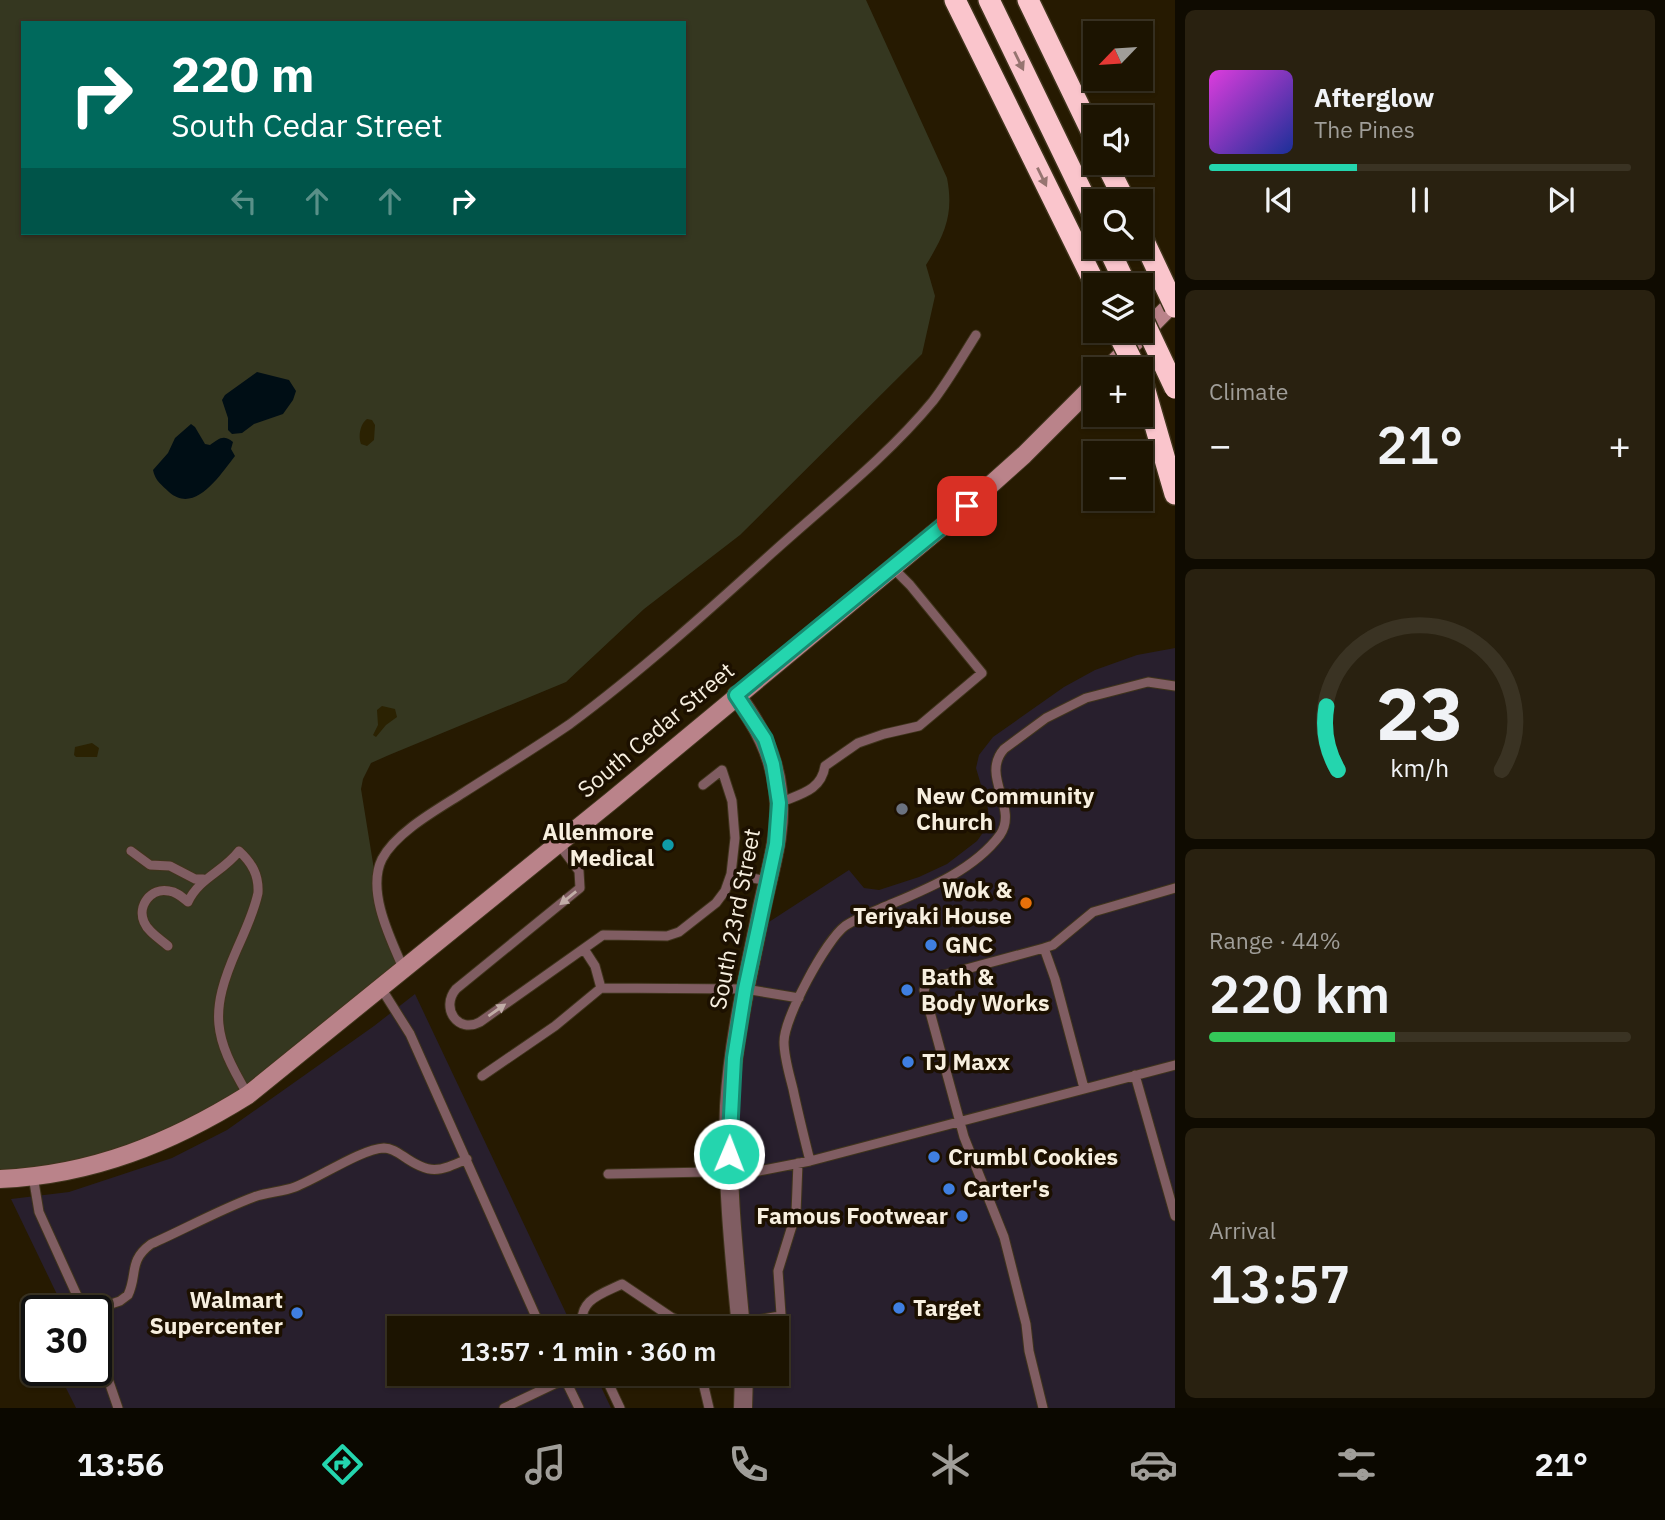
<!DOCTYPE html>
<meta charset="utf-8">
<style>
:root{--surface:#1c1401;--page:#292110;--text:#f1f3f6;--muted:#a09e99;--line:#3a3323;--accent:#24d5ae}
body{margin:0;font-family:"IBM Plex Sans",sans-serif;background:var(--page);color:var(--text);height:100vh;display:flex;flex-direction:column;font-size:26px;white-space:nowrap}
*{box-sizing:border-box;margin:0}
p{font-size:23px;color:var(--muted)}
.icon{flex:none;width:38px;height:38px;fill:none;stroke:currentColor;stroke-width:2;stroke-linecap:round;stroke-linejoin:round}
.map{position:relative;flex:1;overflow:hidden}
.side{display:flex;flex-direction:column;gap:10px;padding:10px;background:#0f0b01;width:490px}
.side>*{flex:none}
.hud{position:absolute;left:21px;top:21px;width:665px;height:214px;border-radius:0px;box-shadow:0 2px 5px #0004,0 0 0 2px var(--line);background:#00695c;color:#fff;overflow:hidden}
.needle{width:46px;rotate:245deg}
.controls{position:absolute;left:1083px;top:21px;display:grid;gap:14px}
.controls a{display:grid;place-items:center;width:70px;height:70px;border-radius:0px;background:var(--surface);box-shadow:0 2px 5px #0004,0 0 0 2px var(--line);font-size:35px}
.speed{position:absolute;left:21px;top:1295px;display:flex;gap:14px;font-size:35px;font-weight:700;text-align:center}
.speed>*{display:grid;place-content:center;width:91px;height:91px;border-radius:50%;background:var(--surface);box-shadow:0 2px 5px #0004,0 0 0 2px var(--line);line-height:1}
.speed .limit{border:4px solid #111;border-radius:10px;background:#fff;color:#111}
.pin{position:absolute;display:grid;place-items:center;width:60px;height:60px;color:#fff;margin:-30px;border-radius:14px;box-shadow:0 4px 10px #0006}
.me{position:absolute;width:77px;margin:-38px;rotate:1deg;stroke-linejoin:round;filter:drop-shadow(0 0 5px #0008)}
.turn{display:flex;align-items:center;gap:24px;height:147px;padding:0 35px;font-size:32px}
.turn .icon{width:91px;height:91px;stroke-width:2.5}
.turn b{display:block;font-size:49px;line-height:60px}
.lanes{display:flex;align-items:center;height:66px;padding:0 35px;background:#0003;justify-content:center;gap:35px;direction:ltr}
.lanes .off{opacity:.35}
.big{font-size:52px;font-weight:600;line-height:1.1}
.side .tile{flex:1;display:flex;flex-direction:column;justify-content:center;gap:10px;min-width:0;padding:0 24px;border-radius:10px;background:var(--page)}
.side .dial{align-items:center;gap:0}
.dial svg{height:182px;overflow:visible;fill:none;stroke:var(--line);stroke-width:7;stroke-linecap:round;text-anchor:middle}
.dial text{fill:var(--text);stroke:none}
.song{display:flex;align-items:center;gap:21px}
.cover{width:84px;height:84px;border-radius:10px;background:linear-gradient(135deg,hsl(300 70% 55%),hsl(230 70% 35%))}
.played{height:7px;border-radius:4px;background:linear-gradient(90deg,var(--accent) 35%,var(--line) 35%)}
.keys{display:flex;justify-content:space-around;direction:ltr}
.heat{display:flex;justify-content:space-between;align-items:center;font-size:38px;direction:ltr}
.charge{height:10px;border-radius:5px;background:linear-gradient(90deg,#34c759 44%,var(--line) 0)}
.trip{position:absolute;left:387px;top:1316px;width:402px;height:70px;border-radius:0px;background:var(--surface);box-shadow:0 2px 5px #0004,0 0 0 2px var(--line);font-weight:600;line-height:70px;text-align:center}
.menu{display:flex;height:112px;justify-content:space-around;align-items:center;background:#0b0800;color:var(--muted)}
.menu .icon{width:49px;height:49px}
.menu .selected{color:var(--accent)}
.menu b{font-size:32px;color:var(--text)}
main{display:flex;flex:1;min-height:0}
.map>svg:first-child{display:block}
.commercial{fill:#281f2d}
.green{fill:#353720;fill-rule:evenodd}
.sand{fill:#2b2202}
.water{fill:#000e15}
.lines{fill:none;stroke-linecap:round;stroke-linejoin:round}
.service-casing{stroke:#3f341c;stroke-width:11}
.minor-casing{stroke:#3f341c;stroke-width:20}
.secondary-casing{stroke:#3f341c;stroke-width:20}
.motorway-casing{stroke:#3f341c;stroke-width:24}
.service{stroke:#805d62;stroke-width:9}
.minor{stroke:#805d62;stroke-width:18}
.secondary{stroke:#ba838a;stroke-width:18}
.motorway{stroke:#fac5cc;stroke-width:21}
.motorway-bridge-casing{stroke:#3f341c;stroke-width:24;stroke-linecap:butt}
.motorway-bridge{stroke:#fac5cc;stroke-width:21}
.oneway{fill:#967470}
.oneway2{fill:#c1ada7}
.route-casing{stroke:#178a71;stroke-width:18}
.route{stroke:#24d5ae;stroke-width:12}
.worship-dot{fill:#6b7280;stroke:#1c1000;stroke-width:2.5}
.culture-dot{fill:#0f9aa8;stroke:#1c1000;stroke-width:2.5}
.food-dot{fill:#e8710a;stroke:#1c1000;stroke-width:2.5}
.shop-dot{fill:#3f7fe0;stroke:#1c1000;stroke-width:2.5}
.labels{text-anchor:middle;stroke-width:7;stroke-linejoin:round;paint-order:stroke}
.street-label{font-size:23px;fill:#f7efdf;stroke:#1c1000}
.poi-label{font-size:23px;font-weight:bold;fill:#f7efdf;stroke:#1c1000;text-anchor:start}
</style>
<main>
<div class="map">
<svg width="1175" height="1408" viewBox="0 0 1175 1408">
<rect width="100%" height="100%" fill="#261a01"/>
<path class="commercial" d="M1175,648V1408H743L744,1374H777V1328H741L729,1154L758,929L849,870L864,888L879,890L919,877L947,864L977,841L989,824L988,809L976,768L979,755L993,737L1064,687L1095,670L1137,655Z
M415,994L573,1328H399V1374H595L611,1408H76L57,1370H96V1311H65L11,1199L69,1192L172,1158L227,1130L374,1026Z"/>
<path class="green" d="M0,0H866L947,178C954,214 945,234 926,265L935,296L922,354L740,535L644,609L566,682L389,755L371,763L363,779L361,789L377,888L404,970L248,1095L146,1150L0,1179ZM23,23H684V233H23Z"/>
<path class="sand" d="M367,419L372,420L375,425L374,440L367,446L361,444C358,437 360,424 367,419Z
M382,706L395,709L397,717L386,725L376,737L373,735L378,725L377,710Z
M92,743L99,748L97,757H76L74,755L75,747Z"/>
<path class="water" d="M257,372L289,380L296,391L293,400L283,414L254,424L242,433L232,434L228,430V418L222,400L225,395Z
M191,424L195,427L205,444L210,445C219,439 223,434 233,442L231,449L235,456C220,475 195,515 169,492C162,485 155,481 153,470L168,453L175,438Z"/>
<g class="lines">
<defs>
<path id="service" d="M779,803C800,794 821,791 825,766L858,743L884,734L919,726L982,673L910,585L892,567
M558,843L579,871L580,888L456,989C440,1008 458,1034 480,1022L603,935L667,936L679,932L716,903L725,891L731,874L735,838L732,801L722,770L703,785
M131,851L150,865L170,866L195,879H203
M731,874L768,881
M168,946C160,939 148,932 144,922C137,906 151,887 169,891C177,892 182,897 188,902C199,878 223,872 239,851C252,863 259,875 258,893C254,912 245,931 237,949C209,1013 213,1036 248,1095
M1044,948L1055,979L1084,1088
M584,949L595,966L601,988
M404,970C391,940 366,891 382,859C396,832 438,809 463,793C499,770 535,748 570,724C640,672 707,612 772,553C826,504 886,458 933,401C949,380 962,357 976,335
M381,988L410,1034L541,1328
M1135,1075L1175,1216
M482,1076L555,1026L601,988L745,989L799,998
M810,1161C804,1137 798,1113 793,1089C789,1073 784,1057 784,1042C784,1018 826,940 845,926C858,917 875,911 889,905C927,889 974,870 1000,835C1019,808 980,776 1004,749L1046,718L1086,698L1148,682L1175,686
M608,1174L759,1171L810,1161L1175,1065
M33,1176L39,1212L84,1311
M90,1311L120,1301L128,1295C138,1274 128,1261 151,1244C185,1229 219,1210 254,1197C267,1192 282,1192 295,1187C319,1178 361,1149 384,1148C391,1148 397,1152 403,1156C430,1175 438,1172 467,1159
M740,1323L780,1316
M583,1328C577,1300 601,1294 622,1284L671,1317L695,1328
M783,1343L778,1271L796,1213L798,1163
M96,1344L118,1408
M604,1374L620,1408
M701,1374L709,1408
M563,1375L579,1408
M504,1408L565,1379
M1043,1408L1029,1351L1026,1324L1004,1237L964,1137L924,990L928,981L933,978L1044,948L1053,945L1093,912L1175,888"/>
<path id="minor" d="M736,695C758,725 774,754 778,791C783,830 770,869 762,907C749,972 733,1038 729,1106C726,1180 734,1254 741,1328
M743,1408L744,1374"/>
<path id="secondary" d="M1108,369L1175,301
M0,1179C92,1175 171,1143 248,1095L611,801L967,506L1024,455L1096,383"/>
<path id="motorway" d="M955,0L1096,286
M989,0L1096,221
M1028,0L1096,141
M1106,163L1125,201
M1108,247L1126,285
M1144,387L1175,494"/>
</defs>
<use href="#service" class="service-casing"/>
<use href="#minor" class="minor-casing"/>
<use href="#secondary" class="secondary-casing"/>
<use href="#motorway" class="motorway-casing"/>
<use href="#service" class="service"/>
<use href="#minor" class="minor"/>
<use href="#secondary" class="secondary"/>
<use href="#motorway" class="motorway"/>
<defs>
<path id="motorway-bridge" d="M1141,235L1175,307
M1141,316L1175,388
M1117,331L1136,369"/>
</defs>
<use href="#motorway-bridge" class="motorway-bridge-casing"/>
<use href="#motorway-bridge" class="motorway-bridge"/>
</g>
<defs><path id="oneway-solid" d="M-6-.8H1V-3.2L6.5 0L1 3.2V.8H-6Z" transform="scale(1.75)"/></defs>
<g class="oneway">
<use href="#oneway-solid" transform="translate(1019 61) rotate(64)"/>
<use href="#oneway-solid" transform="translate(1042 177) rotate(64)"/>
</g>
<g class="oneway2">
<use href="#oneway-solid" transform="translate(568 898) rotate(141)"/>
<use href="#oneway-solid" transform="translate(497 1010) rotate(-35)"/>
</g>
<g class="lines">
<defs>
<path id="route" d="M729,1154L734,1058L745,989L776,844L779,803L773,764L765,739L736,695L967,506"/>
</defs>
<use href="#route" class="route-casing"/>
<use href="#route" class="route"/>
</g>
<circle class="worship-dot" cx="902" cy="809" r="7"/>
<circle class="culture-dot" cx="668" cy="845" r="7"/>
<circle class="food-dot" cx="1026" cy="903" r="7"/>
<g class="shop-dot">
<circle cx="931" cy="945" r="7"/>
<circle cx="907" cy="990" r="7"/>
<circle cx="908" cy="1062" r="7"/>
<circle cx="934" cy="1157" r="7"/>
<circle cx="949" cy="1189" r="7"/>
<circle cx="962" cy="1216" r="7"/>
<circle cx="899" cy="1308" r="7"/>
<circle cx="297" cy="1313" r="7"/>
</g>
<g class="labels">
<g class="street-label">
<text transform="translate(656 730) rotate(-40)" y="8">South Cedar Street</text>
<text transform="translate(735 919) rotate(-79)" y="8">South 23rd Street</text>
</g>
<g class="poi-label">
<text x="916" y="804">New Community<tspan x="916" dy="26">Church</tspan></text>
<text x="654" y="840" text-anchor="end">Allenmore<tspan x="654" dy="26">Medical</tspan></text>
<text x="1012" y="898" text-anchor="end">Wok &amp;<tspan x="1012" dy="26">Teriyaki House</tspan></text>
<text x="945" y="953">GNC</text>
<text x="921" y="985">Bath &amp;<tspan x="921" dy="26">Body Works</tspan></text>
<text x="922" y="1070">TJ Maxx</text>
<text x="948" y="1165">Crumbl Cookies</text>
<text x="963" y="1197">Carter's</text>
<text x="948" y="1224" text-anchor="end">Famous Footwear</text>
<text x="283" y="1308" text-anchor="end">Walmart<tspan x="283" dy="26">Supercenter</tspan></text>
<text x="913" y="1316">Target</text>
</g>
</g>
</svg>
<div class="controls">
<a><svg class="needle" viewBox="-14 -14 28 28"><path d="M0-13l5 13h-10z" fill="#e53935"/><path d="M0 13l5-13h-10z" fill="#a09e99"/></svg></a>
<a><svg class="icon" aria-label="sound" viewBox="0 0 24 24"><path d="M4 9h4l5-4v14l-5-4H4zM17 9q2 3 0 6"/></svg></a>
<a><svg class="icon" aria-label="search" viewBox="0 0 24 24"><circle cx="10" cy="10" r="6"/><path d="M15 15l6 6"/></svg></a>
<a><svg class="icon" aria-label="layers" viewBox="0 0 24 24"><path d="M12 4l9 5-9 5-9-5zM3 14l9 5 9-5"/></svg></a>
<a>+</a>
<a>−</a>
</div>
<div class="speed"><div class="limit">30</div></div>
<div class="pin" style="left:967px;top:506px;background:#d93025"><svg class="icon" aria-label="arrive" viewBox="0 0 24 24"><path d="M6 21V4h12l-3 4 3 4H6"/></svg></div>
<svg class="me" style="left:729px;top:1154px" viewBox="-20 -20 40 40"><circle r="17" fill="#24d5ae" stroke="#fff" stroke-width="3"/><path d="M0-11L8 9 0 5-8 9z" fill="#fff"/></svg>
<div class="trip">13:57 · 1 min · 360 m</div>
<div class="hud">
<div class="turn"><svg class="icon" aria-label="right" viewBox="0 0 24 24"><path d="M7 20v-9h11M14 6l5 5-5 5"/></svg><div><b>220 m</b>South Cedar Street</div></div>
<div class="lanes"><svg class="icon off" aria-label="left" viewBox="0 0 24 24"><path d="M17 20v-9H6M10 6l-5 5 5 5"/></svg><svg class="icon off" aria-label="ahead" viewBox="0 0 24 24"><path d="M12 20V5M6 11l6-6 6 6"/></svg><svg class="icon off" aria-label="ahead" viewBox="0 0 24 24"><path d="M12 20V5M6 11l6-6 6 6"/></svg><svg class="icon" aria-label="right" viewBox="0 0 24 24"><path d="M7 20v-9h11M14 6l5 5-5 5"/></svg></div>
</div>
</div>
<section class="side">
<div class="tile">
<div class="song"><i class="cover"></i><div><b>Afterglow</b><p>The Pines</p></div></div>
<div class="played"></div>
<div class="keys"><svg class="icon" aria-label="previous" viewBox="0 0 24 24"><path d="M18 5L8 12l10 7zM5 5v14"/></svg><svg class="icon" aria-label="pause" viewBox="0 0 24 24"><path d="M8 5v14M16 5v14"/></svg><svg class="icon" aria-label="next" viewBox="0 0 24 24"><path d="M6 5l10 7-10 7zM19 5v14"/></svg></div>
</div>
<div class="tile"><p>Climate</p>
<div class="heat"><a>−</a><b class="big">21°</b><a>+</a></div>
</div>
<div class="tile dial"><svg viewBox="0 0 100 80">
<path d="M14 69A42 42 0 1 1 86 69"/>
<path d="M14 69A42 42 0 0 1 9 41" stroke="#24d5ae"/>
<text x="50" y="56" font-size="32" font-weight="700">23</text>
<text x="50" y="72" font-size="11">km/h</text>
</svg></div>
<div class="tile"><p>Range · 44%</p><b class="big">220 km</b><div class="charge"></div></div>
<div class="tile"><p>Arrival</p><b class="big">13:57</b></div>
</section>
</main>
<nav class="menu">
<b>13:56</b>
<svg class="icon selected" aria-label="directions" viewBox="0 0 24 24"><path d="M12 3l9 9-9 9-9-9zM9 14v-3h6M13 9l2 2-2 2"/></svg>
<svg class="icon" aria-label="music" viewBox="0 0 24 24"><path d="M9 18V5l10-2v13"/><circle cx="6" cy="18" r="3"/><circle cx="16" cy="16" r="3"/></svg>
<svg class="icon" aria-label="phone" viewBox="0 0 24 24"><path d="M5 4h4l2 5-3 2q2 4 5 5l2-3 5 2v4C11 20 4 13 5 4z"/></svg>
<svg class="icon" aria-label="climate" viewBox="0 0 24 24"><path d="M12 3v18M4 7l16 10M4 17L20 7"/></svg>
<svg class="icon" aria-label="car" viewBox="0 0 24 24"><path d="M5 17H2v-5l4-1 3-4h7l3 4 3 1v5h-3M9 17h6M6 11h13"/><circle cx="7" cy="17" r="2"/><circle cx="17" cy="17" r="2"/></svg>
<svg class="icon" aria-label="filters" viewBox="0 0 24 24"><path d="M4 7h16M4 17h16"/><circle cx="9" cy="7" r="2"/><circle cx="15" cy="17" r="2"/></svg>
<b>21°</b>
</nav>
